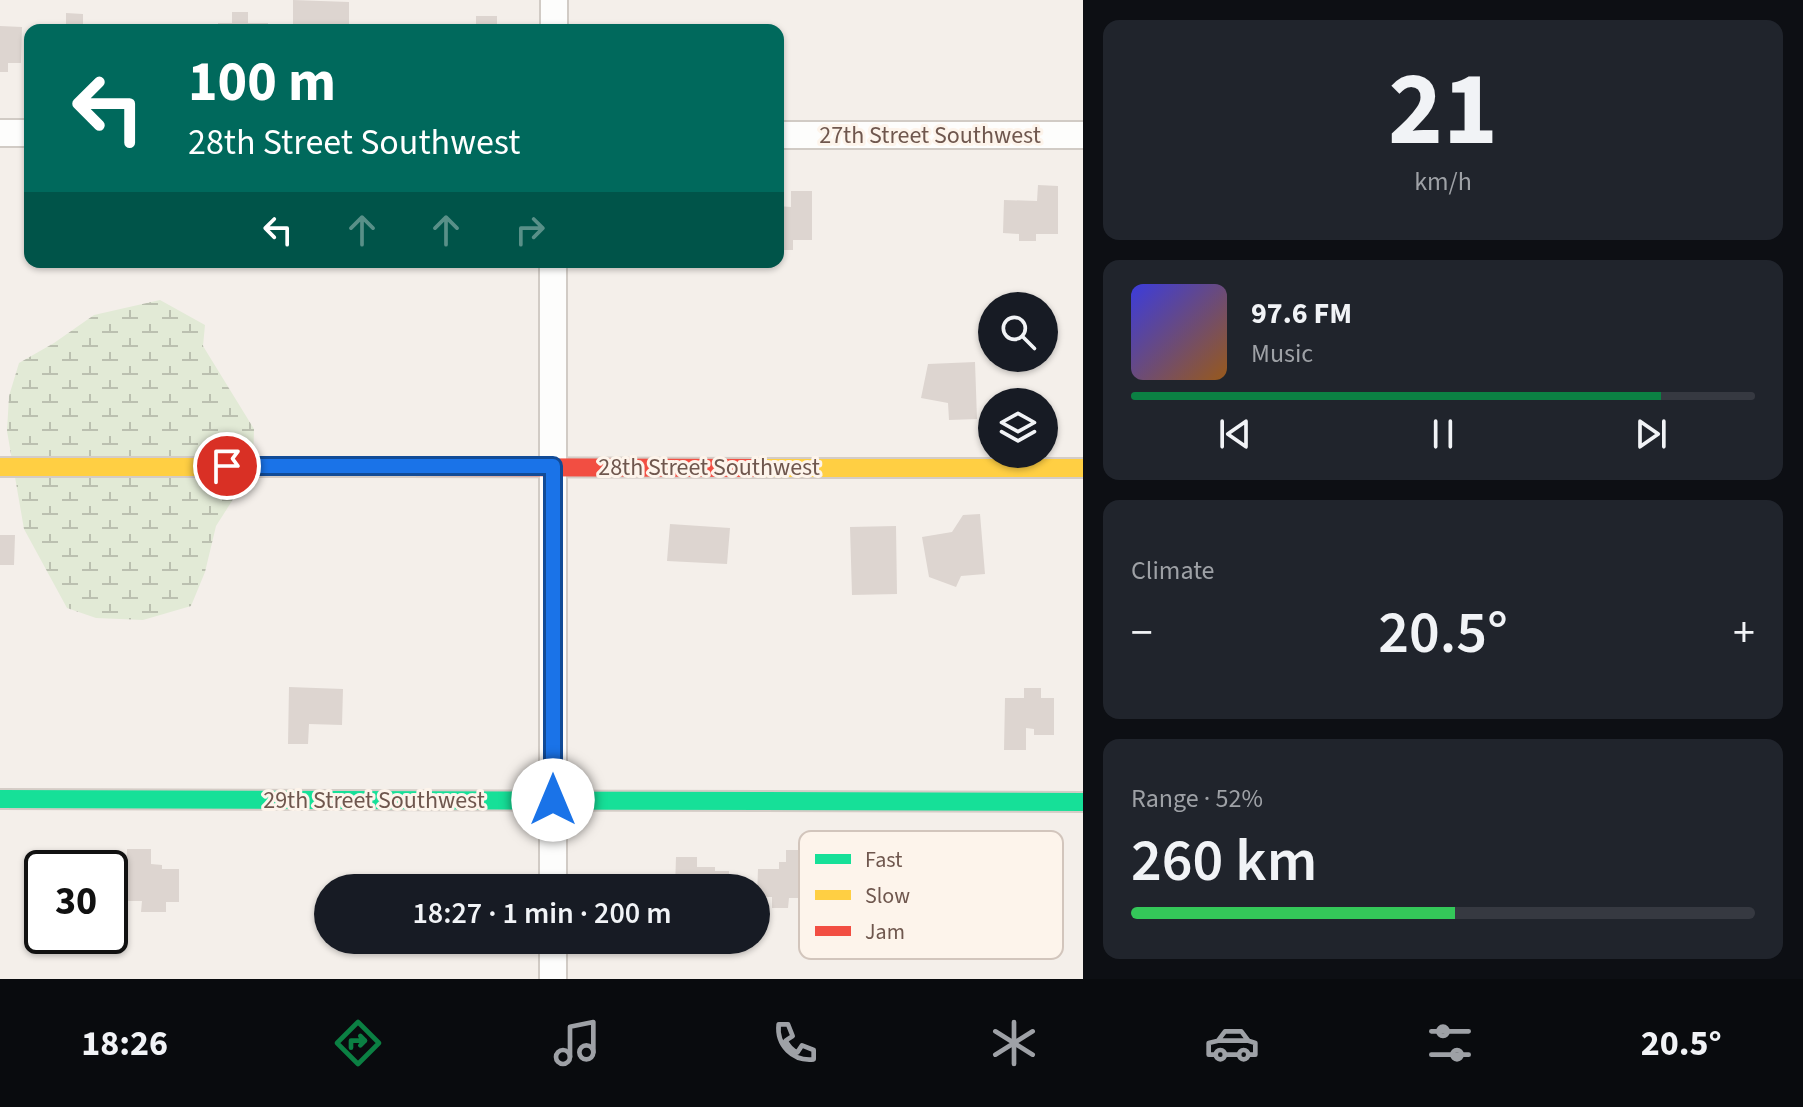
<!DOCTYPE html>
<meta charset="utf-8">
<style>
:root{--surface:#171b24;--page:#20242c;--text:#f1f3f6;--muted:#9ea1a6;--line:#363941;--accent:#0b8043}
body{margin:0;font-family:"Source Sans 3",sans-serif;background:var(--page);color:var(--text);height:100vh;display:flex;flex-direction:column;font-size:30px;white-space:nowrap}
*{box-sizing:border-box;margin:0}
p{font-size:26px;color:var(--muted)}
.icon{flex:none;width:44px;height:44px;fill:none;stroke:currentColor;stroke-width:2;stroke-linecap:round;stroke-linejoin:round}
.map{position:relative;flex:1;overflow:hidden}
.drawer{display:flex;flex-direction:column;gap:20px;padding:20px;background:#0d0f14;width:720px}
.drawer>*{flex:none}
.top-card{position:absolute;left:24px;top:24px;width:760px;height:244px;border-radius:16px;box-shadow:0 2px 6px #0004;background:#00695c;color:#fff;overflow:hidden}
.buttons{position:absolute;left:978px;top:292px;display:grid;gap:16px}
.buttons a{display:grid;place-items:center;width:80px;height:80px;border-radius:50%;background:var(--surface);box-shadow:0 2px 6px #0004;font-size:40px}
.speed{position:absolute;left:24px;top:850px;display:flex;gap:16px;font-size:40px;font-weight:700;text-align:center}
.speed>*{display:grid;place-content:center;width:104px;height:104px;border-radius:50%;background:var(--surface);box-shadow:0 2px 6px #0004;line-height:1}
.speed .limit{border:4px solid #111;border-radius:12px;background:#fff;color:#111}
.pin{position:absolute;display:grid;place-items:center;width:68px;height:68px;color:#fff;margin:-34px;border:4px solid #fff;border-radius:50%;box-shadow:0 2px 8px #0007}
.me{position:absolute;width:88px;margin:-44px;rotate:0deg;stroke-linejoin:round;filter:drop-shadow(0 0 6px #0008)}
.turn{display:flex;align-items:center;gap:28px;height:168px;padding:0 32px;font-size:36px}
.turn .icon{width:104px;height:104px;stroke-width:2.5}
.turn b{display:block;font-size:56px;line-height:68px}
.lanes{display:flex;align-items:center;height:76px;padding:0 32px;background:#0003;justify-content:center;gap:40px;direction:ltr}
.lanes .off{opacity:.35}
.big{font-size:60px;font-weight:600;line-height:1.1}
.drawer .widget{flex:1;display:flex;flex-direction:column;justify-content:center;gap:12px;min-width:0;padding:0 28px;border-radius:16px;background:var(--page)}
.drawer .dial{align-items:center;gap:0}
.dial b{font-size:104px;line-height:1}
.song{display:flex;align-items:center;gap:24px}
.cover{width:96px;height:96px;border-radius:12px;background:linear-gradient(135deg,hsl(240 70% 55%),hsl(30 70% 35%))}
.played{height:8px;border-radius:4px;background:linear-gradient(90deg,var(--accent) 85%,var(--line) 85%)}
.keys{display:flex;justify-content:space-around;direction:ltr}
.heat{display:flex;justify-content:space-between;align-items:center;font-size:44px;direction:ltr}
.charge{height:12px;border-radius:6px;background:linear-gradient(90deg,#34c759 52%,var(--line) 0)}
.trip{position:absolute;left:314px;top:874px;width:456px;height:80px;border-radius:40px;background:var(--surface);box-shadow:0 2px 6px #0004;font-weight:600;line-height:80px;text-align:center}
.menu{display:flex;height:128px;justify-content:space-around;align-items:center;background:#090b0e;color:var(--muted)}
.menu .icon{width:56px;height:56px}
.menu .current{color:var(--accent)}
.menu b{font-size:36px;color:var(--text)}
main{display:flex;flex:1;min-height:0}
.map>svg:first-child{display:block}
.wetland{fill:url(#wetland-marsh)}
.building{fill:#ddd5d0}
.lines{fill:none;stroke-linecap:round;stroke-linejoin:round}
.street-casing{stroke:#d1cbc5;stroke-width:30}
.fast-casing{stroke:#d4ccc6;stroke-width:22}
.slow-casing{stroke:#d4ccc6;stroke-width:22}
.jam-casing{stroke:#d4ccc6;stroke-width:22}
.street{stroke:#fdfdfc;stroke-width:26}
.fast{stroke:#16e098;stroke-width:18}
.slow{stroke:#ffcf43;stroke-width:18}
.jam{stroke:#f24e42;stroke-width:18}
.route-casing{stroke:#114b97;stroke-width:20}
.route{stroke:#1a73e8;stroke-width:14}
.labels{text-anchor:middle;stroke-width:6;stroke-linejoin:round;paint-order:stroke}
.street-label{font-size:24px;fill:#6f574e;stroke:#fdf4eb}
.key{fill:#fdf4eb;stroke:#d2c5bc;stroke-width:2}
.key-label{font-size:22px;fill:#6f574e}
</style>
<main>
<div class="map">
<svg width="1083" height="979" viewBox="0 0 1083 979">
<defs>
<pattern id="wetland-marsh" width="20" height="14" patternUnits="userSpaceOnUse" patternTransform="scale(2)"><rect width="20" height="14" fill="#e2ead6"/><path d="M1 5h8M5 5V1M11 12h8M15 12V8" fill="none" stroke="#bbc0b0"/></pattern>
</defs>
<rect width="100%" height="100%" fill="#f4efea"/>
<path class="wetland" d="M160,300L205,325L203,346L254,429L253,468L216,526L205,572L191,606L143,620L96,618L67,608L24,529L7,431L9,396L19,363L54,343L94,315Z"/>
<path class="building" d="M293,0L349,2V30H293Z
M232,12H248V23H268V30H218V23H232Z
M66,13L83,14V24H103V30H53V24H66Z
M476,16H497V27H512V30H459V27H476Z
M0,26L22,27L21,63H8V72H0Z
M1038,185L1058,186V234H1036V241H1019V234L1003,233L1004,200L1037,201Z
M791,191H812V240H793V250H778V206L791,207Z
M975,362L977,419L949,420L948,403L921,398L928,364Z
M980,514L985,574L961,576L956,587L929,577L922,537L952,532L963,515Z
M670,524L730,528L727,564L667,561Z
M896,526L897,594L852,595L850,527Z
M0,535H15L14,565H0Z
M289,687L343,689L342,725L309,724L308,744H288Z
M1024,688H1041V698H1054V735H1034V729L1026,728V750H1004L1005,698H1024Z
M127,849H151V864L162,865V869H179V902H166V912H141L142,901H126Z
M786,850H808L807,898H789L788,908H772V897H757L758,869H779V862H786Z
M676,857H697V867H715V871H729V888H675Z"/>
<g class="lines">
<defs>
<path id="street" d="M554,30V0
M0,133H30
M778,135H1083
M553,888V262
M553,940V979"/>
<path id="fast" d="M0,799L1083,802"/>
<path id="slow" d="M0,467H405
M758,468H1083"/>
<path id="jam" d="M405,467L758,468"/>
</defs>
<use href="#street" class="street-casing"/>
<use href="#fast" class="fast-casing"/>
<use href="#slow" class="slow-casing"/>
<use href="#jam" class="jam-casing"/>
<use href="#street" class="street"/>
<use href="#fast" class="fast"/>
<use href="#slow" class="slow"/>
<use href="#jam" class="jam"/>
</g>
<g class="lines">
<defs>
<path id="route" d="M227,466H553V800"/>
</defs>
<use href="#route" class="route-casing"/>
<use href="#route" class="route"/>
</g>
<g class="labels">
<g class="street-label">
<text x="930" y="143">27th Street Southwest</text>
<text x="709" y="475">28th Street Southwest</text>
<text x="374" y="808">29th Street Southwest</text>
</g>
</g>
<rect x="799" y="831" width="264" height="128" rx="12" class="key"/>
<rect x="815" y="854" width="36" height="10" fill="#16e098"/>
<rect x="815" y="890" width="36" height="10" fill="#ffcf43"/>
<rect x="815" y="926" width="36" height="10" fill="#f24e42"/>
<g class="key-label">
<text x="865" y="867">Fast</text>
<text x="865" y="903">Slow</text>
<text x="865" y="939">Jam</text>
</g>
</svg>
<div class="buttons">
<a><svg class="icon" aria-label="search" viewBox="0 0 24 24"><circle cx="10" cy="10" r="6"/><path d="M15 15l6 6"/></svg></a>
<a><svg class="icon" aria-label="layers" viewBox="0 0 24 24"><path d="M12 4l9 5-9 5-9-5zM3 14l9 5 9-5"/></svg></a>
</div>
<div class="speed"><div class="limit">30</div></div>
<div class="pin" style="left:227px;top:466px;background:#d93025"><svg class="icon" aria-label="arrive" viewBox="0 0 24 24"><path d="M6 21V4h12l-3 4 3 4H6"/></svg></div>
<svg class="me" style="left:553px;top:800px" viewBox="-20 -20 40 40"><circle r="19" fill="#fff"/><path d="M0-13L10 11 0 6-10 11z" fill="#1a73e8"/></svg>
<div class="trip">18:27 · 1 min · 200 m</div>
<div class="top-card">
<div class="turn"><svg class="icon" aria-label="left" viewBox="0 0 24 24"><path d="M17 20v-9H6M10 6l-5 5 5 5"/></svg><div><b>100 m</b>28th Street Southwest</div></div>
<div class="lanes"><svg class="icon" aria-label="left" viewBox="0 0 24 24"><path d="M17 20v-9H6M10 6l-5 5 5 5"/></svg><svg class="icon off" aria-label="ahead" viewBox="0 0 24 24"><path d="M12 20V5M6 11l6-6 6 6"/></svg><svg class="icon off" aria-label="ahead" viewBox="0 0 24 24"><path d="M12 20V5M6 11l6-6 6 6"/></svg><svg class="icon off" aria-label="right" viewBox="0 0 24 24"><path d="M7 20v-9h11M14 6l5 5-5 5"/></svg></div>
</div>
</div>
<section class="drawer">
<div class="widget dial"><b>21</b><p>km/h</p></div>
<div class="widget">
<div class="song"><i class="cover"></i><div><b>97.6 FM</b><p>Music</p></div></div>
<div class="played"></div>
<div class="keys"><svg class="icon" aria-label="previous" viewBox="0 0 24 24"><path d="M18 5L8 12l10 7zM5 5v14"/></svg><svg class="icon" aria-label="pause" viewBox="0 0 24 24"><path d="M8 5v14M16 5v14"/></svg><svg class="icon" aria-label="next" viewBox="0 0 24 24"><path d="M6 5l10 7-10 7zM19 5v14"/></svg></div>
</div>
<div class="widget"><p>Climate</p>
<div class="heat"><a>−</a><b class="big">20.5°</b><a>+</a></div>
</div>
<div class="widget"><p>Range · 52%</p><b class="big">260 km</b><div class="charge"></div></div>
</section>
</main>
<nav class="menu">
<b>18:26</b>
<svg class="icon current" aria-label="directions" viewBox="0 0 24 24"><path d="M12 3l9 9-9 9-9-9zM9 14v-3h6M13 9l2 2-2 2"/></svg>
<svg class="icon" aria-label="music" viewBox="0 0 24 24"><path d="M9 18V5l10-2v13"/><circle cx="6" cy="18" r="3"/><circle cx="16" cy="16" r="3"/></svg>
<svg class="icon" aria-label="phone" viewBox="0 0 24 24"><path d="M5 4h4l2 5-3 2q2 4 5 5l2-3 5 2v4C11 20 4 13 5 4z"/></svg>
<svg class="icon" aria-label="climate" viewBox="0 0 24 24"><path d="M12 3v18M4 7l16 10M4 17L20 7"/></svg>
<svg class="icon" aria-label="car" viewBox="0 0 24 24"><path d="M5 17H2v-5l4-1 3-4h7l3 4 3 1v5h-3M9 17h6M6 11h13"/><circle cx="7" cy="17" r="2"/><circle cx="17" cy="17" r="2"/></svg>
<svg class="icon" aria-label="filters" viewBox="0 0 24 24"><path d="M4 7h16M4 17h16"/><circle cx="9" cy="7" r="2"/><circle cx="15" cy="17" r="2"/></svg>
<b>20.5°</b>
</nav>
